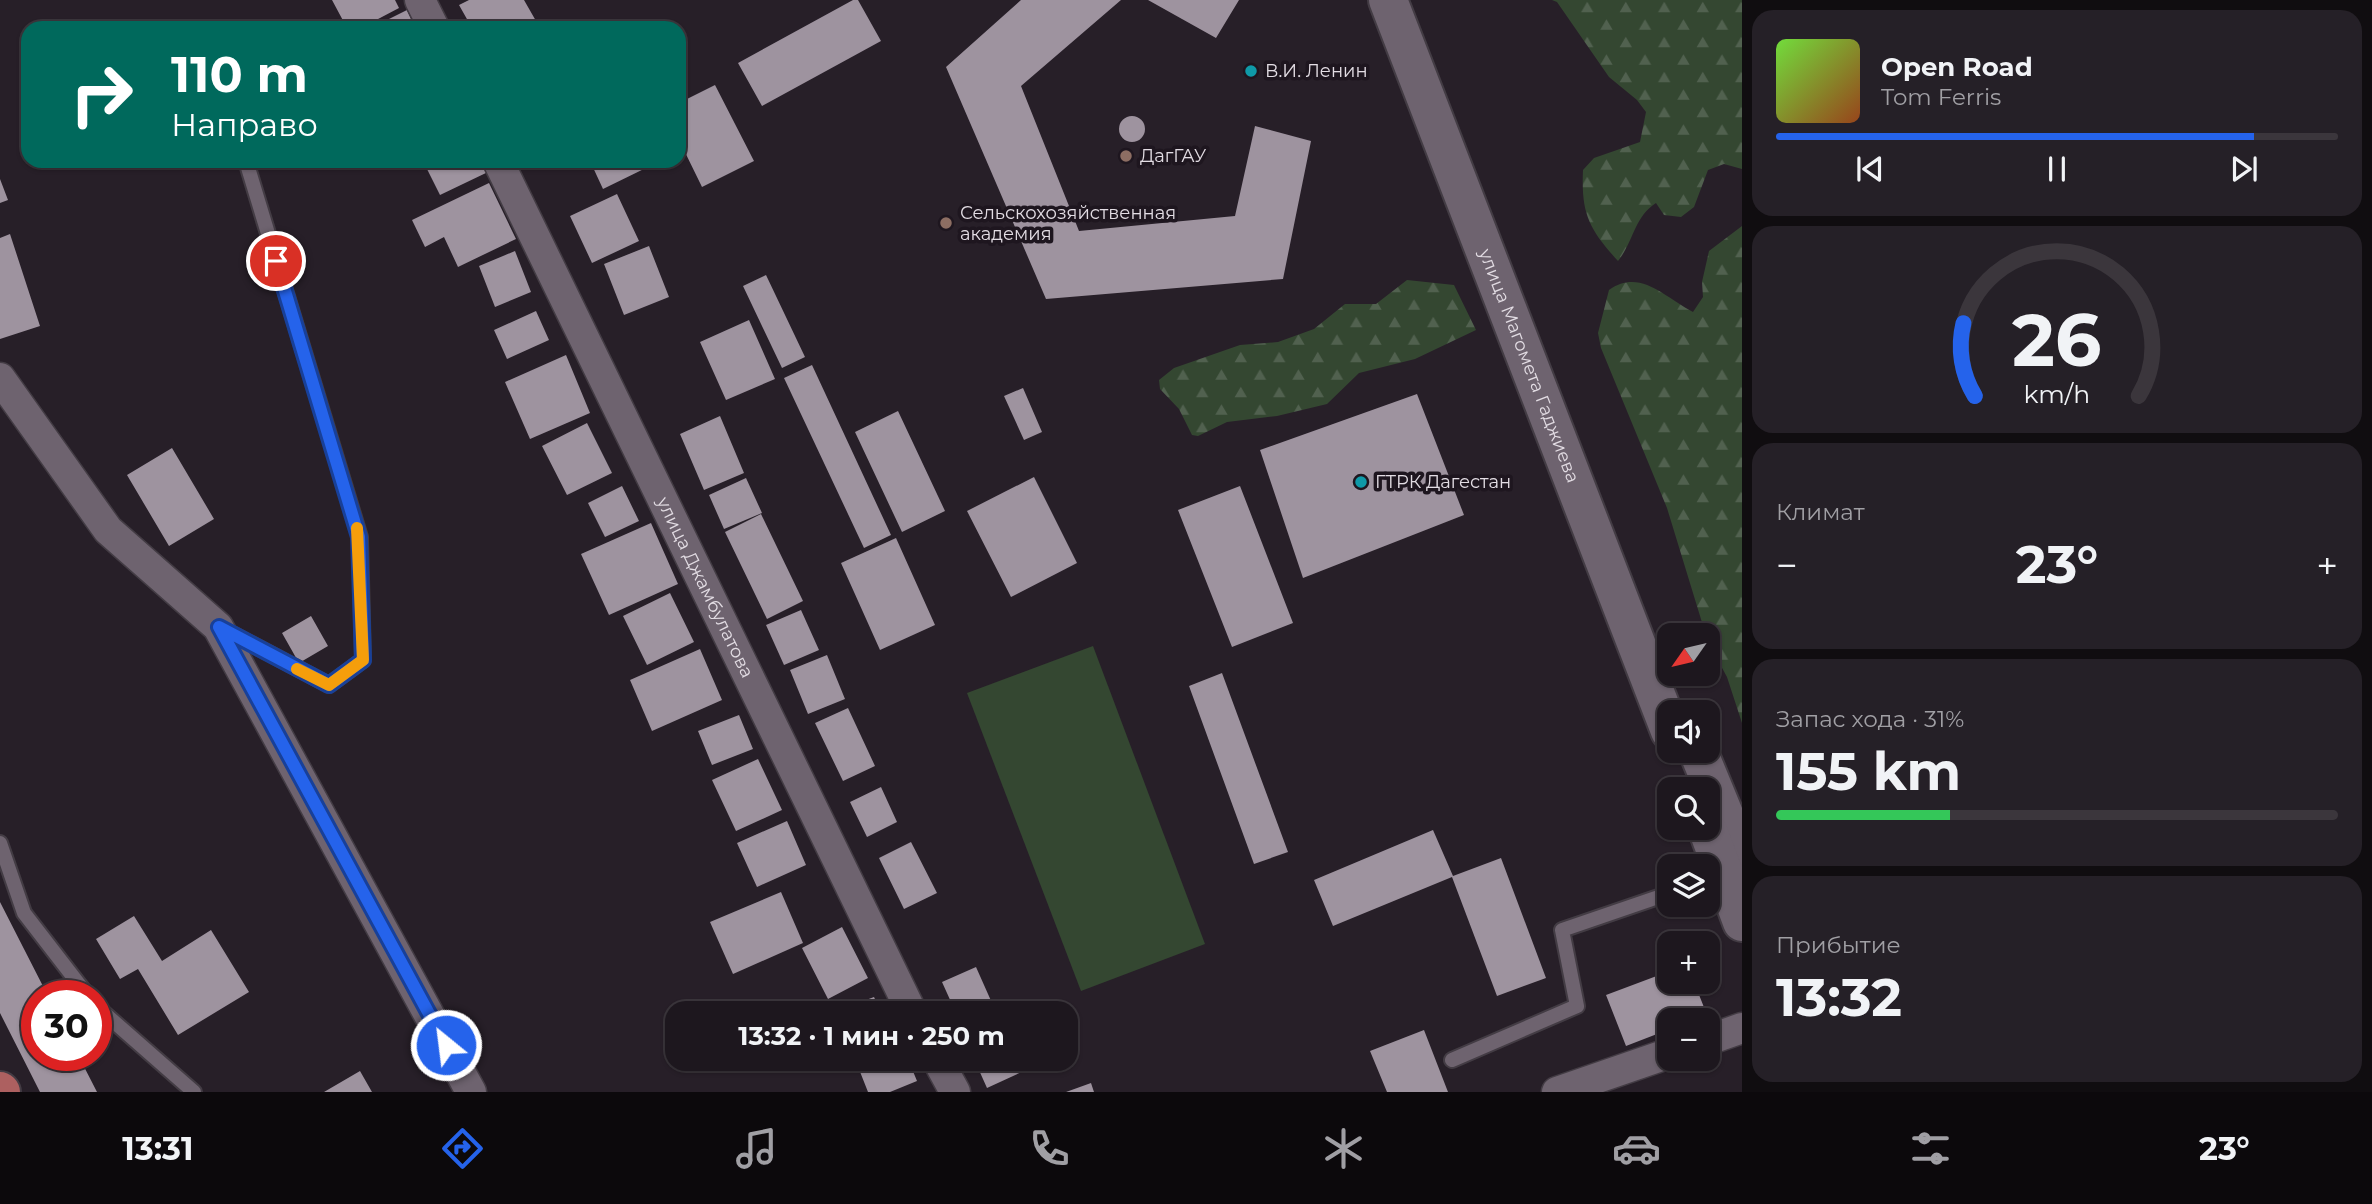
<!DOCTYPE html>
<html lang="ru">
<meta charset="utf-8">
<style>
:root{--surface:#1d171e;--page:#252027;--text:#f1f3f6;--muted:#a09fa4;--line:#3b363c;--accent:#2563eb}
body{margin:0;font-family:Montserrat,sans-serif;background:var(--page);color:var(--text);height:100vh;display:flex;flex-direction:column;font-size:26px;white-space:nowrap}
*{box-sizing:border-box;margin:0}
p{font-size:23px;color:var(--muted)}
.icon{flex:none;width:38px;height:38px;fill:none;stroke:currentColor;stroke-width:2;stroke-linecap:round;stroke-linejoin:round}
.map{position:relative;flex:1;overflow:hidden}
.side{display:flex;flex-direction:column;gap:10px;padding:10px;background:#100d10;width:630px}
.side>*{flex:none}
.hud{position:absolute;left:21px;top:21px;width:665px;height:147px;border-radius:21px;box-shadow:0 2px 5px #0004,0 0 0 2px var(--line);background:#00695c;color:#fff;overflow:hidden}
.needle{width:46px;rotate:236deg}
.buttons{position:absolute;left:1657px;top:623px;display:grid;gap:14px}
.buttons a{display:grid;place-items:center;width:63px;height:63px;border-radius:14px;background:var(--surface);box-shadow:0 2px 5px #0004,0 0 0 2px var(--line);font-size:35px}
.speed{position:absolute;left:21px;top:980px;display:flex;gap:14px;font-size:35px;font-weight:700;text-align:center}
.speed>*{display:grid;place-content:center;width:91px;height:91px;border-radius:50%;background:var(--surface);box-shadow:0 2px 5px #0004,0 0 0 2px var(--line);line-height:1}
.speed .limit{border:10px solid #d22;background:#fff;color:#111}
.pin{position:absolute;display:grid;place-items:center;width:60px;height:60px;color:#fff;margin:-30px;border:4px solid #fff;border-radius:50%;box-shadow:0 2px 7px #0007}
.me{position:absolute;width:77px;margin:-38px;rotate:331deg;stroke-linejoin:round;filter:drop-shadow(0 0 5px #0008)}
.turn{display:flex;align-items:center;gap:24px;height:147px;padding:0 35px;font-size:32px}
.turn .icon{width:91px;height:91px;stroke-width:2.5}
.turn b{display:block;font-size:49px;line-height:60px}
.big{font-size:52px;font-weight:700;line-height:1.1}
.side .widget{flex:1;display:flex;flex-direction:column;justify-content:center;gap:10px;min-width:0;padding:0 24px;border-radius:21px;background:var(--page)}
.side .dial{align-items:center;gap:0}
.dial svg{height:182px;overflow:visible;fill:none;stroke:var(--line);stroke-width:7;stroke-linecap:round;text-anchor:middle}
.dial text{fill:var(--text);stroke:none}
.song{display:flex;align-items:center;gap:21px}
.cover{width:84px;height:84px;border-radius:10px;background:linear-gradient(135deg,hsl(100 70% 55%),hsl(20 70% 35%))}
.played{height:7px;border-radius:4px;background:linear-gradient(90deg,var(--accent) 85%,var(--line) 85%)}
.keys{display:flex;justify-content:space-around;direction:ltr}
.heat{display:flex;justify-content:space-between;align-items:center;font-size:38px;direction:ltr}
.charge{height:10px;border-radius:5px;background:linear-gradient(90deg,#34c759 31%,var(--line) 0)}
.trip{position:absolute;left:665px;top:1001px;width:413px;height:70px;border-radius:21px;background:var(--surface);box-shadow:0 2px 5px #0004,0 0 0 2px var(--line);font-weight:700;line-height:70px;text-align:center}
.dock{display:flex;height:112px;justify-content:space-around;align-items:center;background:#0c090c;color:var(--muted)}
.dock .icon{width:49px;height:49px}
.dock .selected{color:var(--accent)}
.dock b{font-size:32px;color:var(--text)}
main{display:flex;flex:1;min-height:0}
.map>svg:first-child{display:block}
.forest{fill:url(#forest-firs)}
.pitch{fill:#344731}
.building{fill:#9e939f}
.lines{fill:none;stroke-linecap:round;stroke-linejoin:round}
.service-casing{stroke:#433c44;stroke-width:18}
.minor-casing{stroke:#433c44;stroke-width:33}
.secondary-casing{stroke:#433c44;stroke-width:42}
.primary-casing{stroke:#433c44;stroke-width:42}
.service{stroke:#6e636f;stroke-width:14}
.minor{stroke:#6e636f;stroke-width:30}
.secondary{stroke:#6e636f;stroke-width:38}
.primary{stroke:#ad6060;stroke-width:38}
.route-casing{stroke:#184099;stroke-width:18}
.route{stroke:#2563eb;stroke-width:12}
.slow{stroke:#f59e0b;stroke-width:12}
.culture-dot{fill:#0f9aa8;stroke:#1e161f;stroke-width:2.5}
.education-dot{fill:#8d6e63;stroke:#1e161f;stroke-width:2.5}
.labels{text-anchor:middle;stroke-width:7;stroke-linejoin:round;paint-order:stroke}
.poi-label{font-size:18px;fill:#e3dde4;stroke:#1e161f;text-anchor:start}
.street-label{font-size:18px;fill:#e3dde4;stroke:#1e161f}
</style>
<main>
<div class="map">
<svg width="1742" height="1092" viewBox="0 0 1742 1092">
<defs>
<pattern id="forest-firs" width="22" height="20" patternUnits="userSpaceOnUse" patternTransform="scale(1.75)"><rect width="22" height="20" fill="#344731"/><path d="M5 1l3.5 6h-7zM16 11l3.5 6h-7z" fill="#51614f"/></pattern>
</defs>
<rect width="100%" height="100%" fill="#271f28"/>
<path class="forest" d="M1552,0H1742V169L1724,164L1708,170L1694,207L1681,217L1664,215L1656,203C1634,217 1634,241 1618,261C1589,229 1581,214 1583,170L1594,158L1640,142L1646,112L1637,100L1609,77L1557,2Z
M1742,226V723L1727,677L1708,642L1667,508L1601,348L1598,333L1609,290C1640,268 1664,297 1693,312L1703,297L1702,282L1709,251Z
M1407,280L1454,285L1476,330L1415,359L1359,373L1327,404L1277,416L1227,422L1198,436L1192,435L1179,409L1160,389L1159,380L1174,368L1240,345L1278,342L1314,329L1345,304H1376Z"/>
<path class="pitch" d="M1093,646L1205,944L1081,991L967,693Z"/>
<path class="building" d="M332,0H395L399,8L361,28H347Z
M469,0H524L540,28H472L459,5Z
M853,0H858L881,41L762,106L738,63Z
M1021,0H1121L1021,86L1079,231L1235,216L1255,126L1311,141L1283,279L1046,299L946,67Z
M1148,0H1239L1216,38Z
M407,10L415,28H371Z
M715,85L754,161L702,187L679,140V103Z
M1119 129a13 13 0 1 1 26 0a13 13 0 1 1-26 0Z
M423,161H483L488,172L440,195Z
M590,161H648L650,166L603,189Z
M0,179L8,200L0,203Z
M489,183L516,239L458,267L444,237L425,247L412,220Z
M617,194L639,241L592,263L570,216Z
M10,234L40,326L0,339V238Z
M649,246L669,297L624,315L604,264Z
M515,251L531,292L495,307L479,266Z
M766,275L805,357L782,368L743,286Z
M536,311L549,340L507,359L494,330Z
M749,320L775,379L726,400L700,342Z
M566,355L590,413L530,439L505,382Z
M812,365L891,535L864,548L784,378Z
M1023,388L1042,432L1024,440L1004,396Z
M1417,394L1464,515L1303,578L1260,450Z
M898,411L945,511L902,532L855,432Z
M720,416L744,473L704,490L680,434Z
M587,423L612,473L567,495L542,446Z
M172,448L214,519L169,546L127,475Z
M1034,477L1077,563L1011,597L967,511Z
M746,478L762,513L724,529L709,495Z
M622,486L639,521L605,537L588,503Z
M1240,486L1293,623L1232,647L1178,510Z
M761,514L803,601L767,619L725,532Z
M651,523L678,584L609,615L581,554Z
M896,538L935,625L880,650L841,563Z
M670,593L694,642L647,665L623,616Z
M801,610L819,650L784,665L766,625Z
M311,616L328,646L299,663L282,633Z
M700,649L722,700L652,731L630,680Z
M827,655L845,699L808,714L790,670Z
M1222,673L1288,852L1254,864L1189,686Z
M848,708L875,766L843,781L815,723Z
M739,715L753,749L712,765L698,731Z
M758,759L782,810L736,831L712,780Z
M881,787L897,822L867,837L850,802Z
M787,821L806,865L757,887L737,843Z
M1433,830L1453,876L1501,858L1546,978L1497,996L1452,877L1333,926L1314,880Z
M911,842L937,893L904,909L879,858Z
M781,892L803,943L733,974L710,922Z
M0,902L48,996H37V1055H78L97,1092H40L0,1013Z
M134,916L162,961L211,930L249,992L178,1035L138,969L120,979L96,939Z
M842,927L868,978L828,999L802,948Z
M976,967L992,1003L970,1013H956L942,982Z
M1670,971V982H1694L1707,1015L1693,1020H1670V1029L1626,1046L1606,995Z
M874,997L881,1013H838L837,1011Z
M1424,1030L1448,1092H1387L1370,1051Z
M855,1059H908L917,1081L890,1092H868Z
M974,1059H1021L1026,1070L987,1088Z
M360,1071L372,1092H324Z
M1091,1083L1094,1092H1066Z"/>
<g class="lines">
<defs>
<path id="service" d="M227,631L329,685L363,660L360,537L246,161
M0,843L24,913L88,996
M96,1006L194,1092
M1452,1060L1577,1006L1562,930L1670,893"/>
<g id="minor">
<path d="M420,0L434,28"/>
<path id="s1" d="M498,161L912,1013"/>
<path d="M0,378L108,530L218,627L471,1092"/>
<path d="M1708,1040L1742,1028"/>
<path d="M937,1059L955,1092"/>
<path d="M1557,1092L1670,1053"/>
</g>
<g id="secondary">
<path id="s2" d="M1388,0L1670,731"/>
<path d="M1698,751L1742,858"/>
<path d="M1709,833L1742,922"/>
</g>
<path id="primary" d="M0,1091L1,1092"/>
</defs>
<use href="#service" class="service-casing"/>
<use href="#minor" class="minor-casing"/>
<use href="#secondary" class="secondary-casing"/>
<use href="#primary" class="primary-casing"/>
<use href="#service" class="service"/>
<use href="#minor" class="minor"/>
<use href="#secondary" class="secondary"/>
<use href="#primary" class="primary"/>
</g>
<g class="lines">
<defs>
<path id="route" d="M276,261L359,537L363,660L329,685L219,627L446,1045"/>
</defs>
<use href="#route" class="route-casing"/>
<use href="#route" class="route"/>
<path class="slow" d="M297,669L329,685L363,660L357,528"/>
</g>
<g class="culture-dot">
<circle cx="1251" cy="71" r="7"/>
<circle cx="1361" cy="482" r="7"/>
</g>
<g class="education-dot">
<circle cx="1126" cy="156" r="7"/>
<circle cx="946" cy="223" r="7"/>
</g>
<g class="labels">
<g class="poi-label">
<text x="1265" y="77">В.И. Ленин</text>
<text x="1140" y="162">ДагГАУ</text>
<text x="960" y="219">Сельскохозяйственная<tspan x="960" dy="21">академия</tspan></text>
<text x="1375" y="488">ГТРК Дагестан</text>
</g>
<g class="street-label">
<text dy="6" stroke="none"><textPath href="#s2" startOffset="392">улица Магомета Гаджиева</textPath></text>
<text dy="6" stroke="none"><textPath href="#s1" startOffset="474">улица Джамбулатова</textPath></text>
</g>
</g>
</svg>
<div class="buttons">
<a><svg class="needle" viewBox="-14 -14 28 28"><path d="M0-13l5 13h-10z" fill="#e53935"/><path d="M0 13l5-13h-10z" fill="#a09fa4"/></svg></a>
<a><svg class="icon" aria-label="sound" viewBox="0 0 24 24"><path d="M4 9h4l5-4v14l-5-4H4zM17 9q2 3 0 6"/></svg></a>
<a><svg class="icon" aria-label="search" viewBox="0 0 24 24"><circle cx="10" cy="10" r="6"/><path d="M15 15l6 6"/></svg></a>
<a><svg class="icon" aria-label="layers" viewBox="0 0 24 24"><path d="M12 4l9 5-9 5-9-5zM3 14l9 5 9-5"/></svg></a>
<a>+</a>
<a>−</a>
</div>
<div class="speed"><div class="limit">30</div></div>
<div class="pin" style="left:276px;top:261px;background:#d93025"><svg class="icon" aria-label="arrive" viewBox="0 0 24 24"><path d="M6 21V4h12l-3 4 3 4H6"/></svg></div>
<svg class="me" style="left:446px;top:1045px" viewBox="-20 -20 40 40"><circle r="17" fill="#2563eb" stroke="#fff" stroke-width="3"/><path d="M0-11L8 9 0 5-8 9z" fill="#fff"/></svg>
<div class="trip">13:32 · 1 мин · 250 m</div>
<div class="hud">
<div class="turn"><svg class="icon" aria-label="right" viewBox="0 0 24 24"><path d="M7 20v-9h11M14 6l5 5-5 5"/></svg><div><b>110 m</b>Направо</div></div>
</div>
</div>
<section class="side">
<div class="widget">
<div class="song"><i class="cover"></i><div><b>Open Road</b><p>Tom Ferris</p></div></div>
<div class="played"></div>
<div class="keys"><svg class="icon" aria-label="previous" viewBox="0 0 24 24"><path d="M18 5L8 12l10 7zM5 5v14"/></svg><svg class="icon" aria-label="pause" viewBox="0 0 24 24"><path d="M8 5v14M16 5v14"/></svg><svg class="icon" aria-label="next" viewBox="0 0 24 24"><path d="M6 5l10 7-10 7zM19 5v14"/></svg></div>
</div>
<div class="widget dial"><svg viewBox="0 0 100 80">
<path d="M14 69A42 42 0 1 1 86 69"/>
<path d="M14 69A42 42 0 0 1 9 37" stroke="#2563eb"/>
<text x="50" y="56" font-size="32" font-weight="700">26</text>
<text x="50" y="72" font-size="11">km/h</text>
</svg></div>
<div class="widget"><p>Климат</p>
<div class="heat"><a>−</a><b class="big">23°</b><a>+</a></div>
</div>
<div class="widget"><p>Запас хода · 31%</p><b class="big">155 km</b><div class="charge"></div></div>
<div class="widget"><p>Прибытие</p><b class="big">13:32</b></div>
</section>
</main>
<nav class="dock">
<b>13:31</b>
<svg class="icon selected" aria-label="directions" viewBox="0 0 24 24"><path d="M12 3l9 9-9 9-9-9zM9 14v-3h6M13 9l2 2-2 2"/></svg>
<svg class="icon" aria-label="music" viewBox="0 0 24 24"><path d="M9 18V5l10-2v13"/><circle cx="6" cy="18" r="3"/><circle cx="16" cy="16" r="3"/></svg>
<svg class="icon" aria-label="phone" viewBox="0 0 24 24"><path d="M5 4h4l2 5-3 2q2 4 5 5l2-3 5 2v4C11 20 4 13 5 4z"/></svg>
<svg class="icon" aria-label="climate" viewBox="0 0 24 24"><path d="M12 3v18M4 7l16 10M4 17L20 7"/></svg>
<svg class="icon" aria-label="car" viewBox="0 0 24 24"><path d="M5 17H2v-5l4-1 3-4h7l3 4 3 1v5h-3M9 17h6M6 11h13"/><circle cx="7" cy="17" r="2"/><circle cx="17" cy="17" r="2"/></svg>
<svg class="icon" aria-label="filters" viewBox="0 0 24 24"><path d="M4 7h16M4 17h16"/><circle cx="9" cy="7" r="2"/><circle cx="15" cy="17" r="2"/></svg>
<b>23°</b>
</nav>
